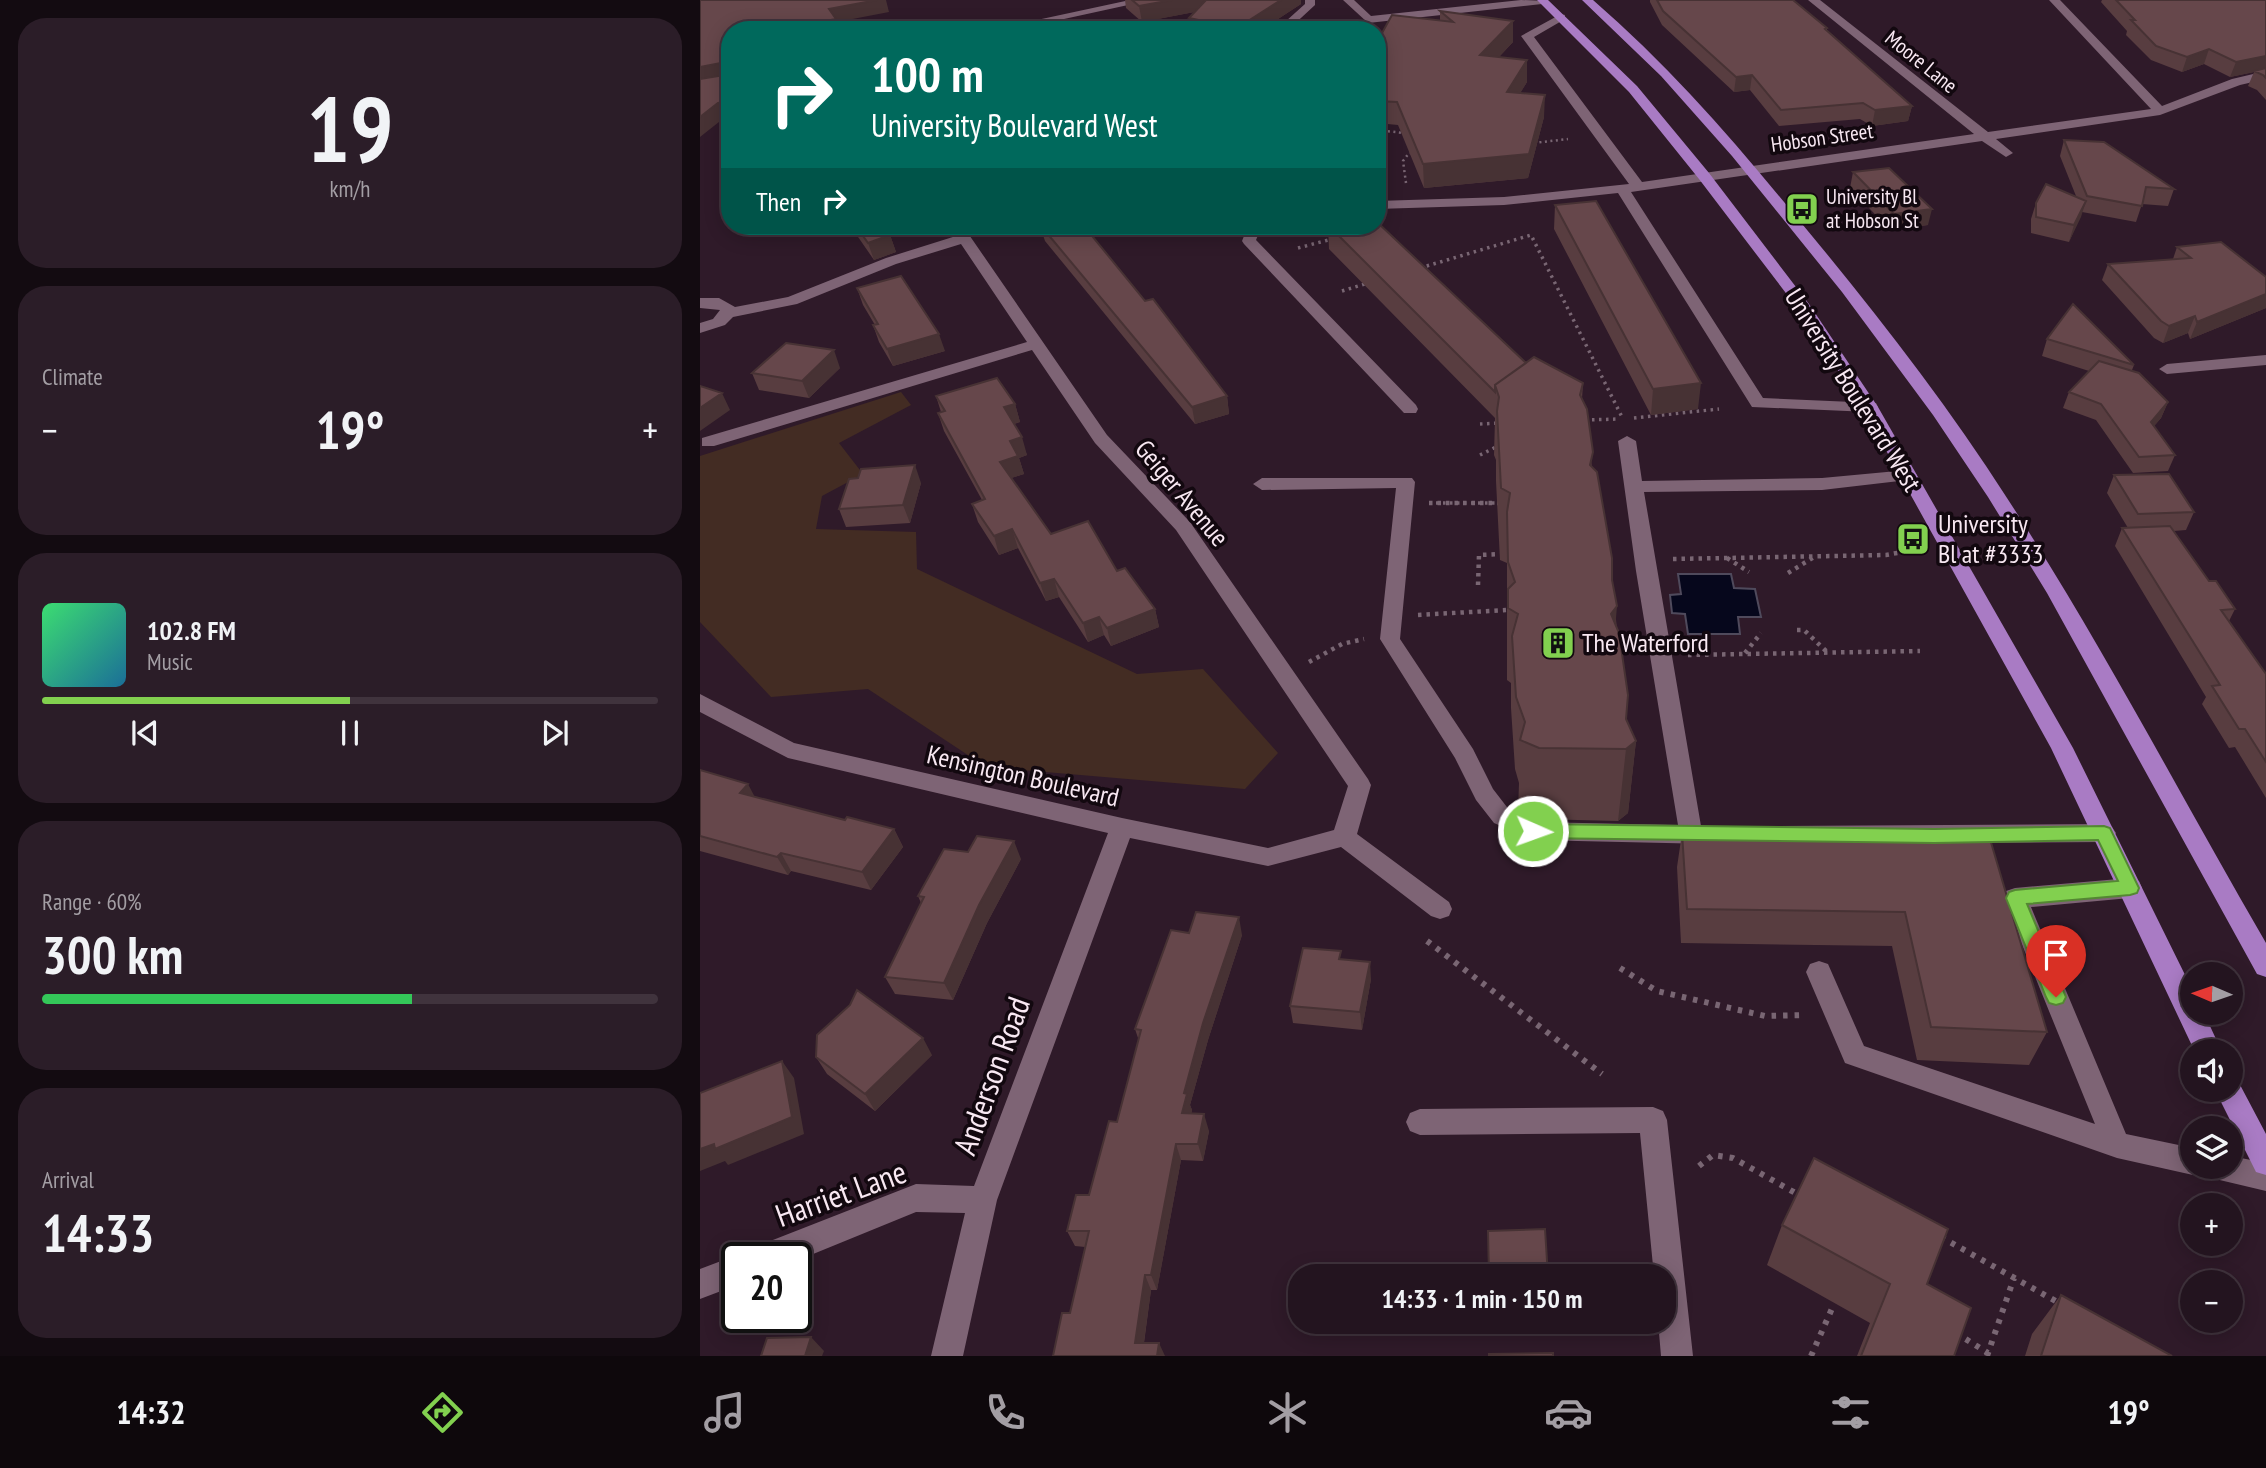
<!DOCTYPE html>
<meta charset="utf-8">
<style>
:root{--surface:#23141f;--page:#2b1d28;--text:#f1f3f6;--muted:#a39ea4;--line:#40333d;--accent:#82d04f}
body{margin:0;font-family:"PT Sans Narrow",sans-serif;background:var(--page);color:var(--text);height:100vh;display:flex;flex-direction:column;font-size:26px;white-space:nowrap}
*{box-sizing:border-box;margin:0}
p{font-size:23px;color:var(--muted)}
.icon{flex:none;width:38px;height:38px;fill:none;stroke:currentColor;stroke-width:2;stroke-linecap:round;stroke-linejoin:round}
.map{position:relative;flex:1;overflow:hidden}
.drawer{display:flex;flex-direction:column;gap:18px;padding:18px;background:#130b11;width:700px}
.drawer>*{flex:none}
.hud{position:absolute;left:21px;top:21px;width:665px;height:214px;border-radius:28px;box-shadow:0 4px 18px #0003,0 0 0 2px var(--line);background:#00695c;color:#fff;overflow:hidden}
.needle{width:46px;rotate:272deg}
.buttons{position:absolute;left:1480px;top:962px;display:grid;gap:14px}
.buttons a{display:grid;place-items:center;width:63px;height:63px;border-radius:50%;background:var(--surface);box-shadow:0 4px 18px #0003,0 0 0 2px var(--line);font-size:35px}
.speed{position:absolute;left:21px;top:1242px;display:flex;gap:14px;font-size:35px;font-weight:700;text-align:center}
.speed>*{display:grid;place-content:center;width:91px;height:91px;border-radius:50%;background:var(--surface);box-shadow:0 4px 18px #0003,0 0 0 2px var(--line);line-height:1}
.speed .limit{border:4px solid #111;border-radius:10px;background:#fff;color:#111}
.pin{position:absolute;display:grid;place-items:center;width:60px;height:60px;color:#fff;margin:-72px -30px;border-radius:50% 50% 50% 0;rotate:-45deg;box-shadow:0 0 7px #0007}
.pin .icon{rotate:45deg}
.me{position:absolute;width:77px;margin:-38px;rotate:92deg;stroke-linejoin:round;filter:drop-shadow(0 0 5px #0008)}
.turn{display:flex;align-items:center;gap:24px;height:147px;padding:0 35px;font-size:32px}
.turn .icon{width:91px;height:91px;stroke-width:2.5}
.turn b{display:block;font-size:49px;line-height:60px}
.then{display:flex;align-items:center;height:66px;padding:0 35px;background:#0003;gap:14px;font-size:26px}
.big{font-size:52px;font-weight:600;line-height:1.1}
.drawer .card{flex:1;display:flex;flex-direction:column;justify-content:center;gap:10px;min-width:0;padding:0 24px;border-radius:28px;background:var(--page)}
.drawer .dial{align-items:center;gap:0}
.dial b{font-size:91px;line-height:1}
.song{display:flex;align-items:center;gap:21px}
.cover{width:84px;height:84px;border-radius:10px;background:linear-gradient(135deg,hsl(140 70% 55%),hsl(200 70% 35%))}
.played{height:7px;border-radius:4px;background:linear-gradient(90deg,var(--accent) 50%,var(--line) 50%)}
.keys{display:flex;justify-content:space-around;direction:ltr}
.heat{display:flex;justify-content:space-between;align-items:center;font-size:38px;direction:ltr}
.charge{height:10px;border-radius:5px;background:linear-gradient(90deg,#34c759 60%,var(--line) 0)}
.trip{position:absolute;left:588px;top:1264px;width:388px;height:70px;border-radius:28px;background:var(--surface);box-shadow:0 4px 18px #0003,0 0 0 2px var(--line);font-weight:600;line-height:70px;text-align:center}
.tab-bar{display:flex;height:112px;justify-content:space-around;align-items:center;background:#0e080c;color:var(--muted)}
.tab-bar .icon{width:49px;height:49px}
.tab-bar .current{color:var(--accent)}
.tab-bar b{font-size:32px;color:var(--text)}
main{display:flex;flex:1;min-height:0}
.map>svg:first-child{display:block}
.green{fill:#432c23}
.water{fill:#06071c;stroke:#4f4a5c;stroke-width:2}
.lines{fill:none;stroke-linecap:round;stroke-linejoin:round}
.path-far3{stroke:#796673;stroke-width:2.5;stroke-dasharray:2 3.5;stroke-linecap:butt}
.path-far2{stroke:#796673;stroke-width:3.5;stroke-dasharray:2.5 4.5;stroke-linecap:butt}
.path-far1{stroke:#796673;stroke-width:4.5;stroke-dasharray:3.5 5;stroke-linecap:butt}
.path{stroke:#796673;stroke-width:6;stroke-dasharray:4.5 7;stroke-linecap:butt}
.minor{fill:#7e6475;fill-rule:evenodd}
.major{fill:#a97bc4;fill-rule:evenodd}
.wall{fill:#583d40}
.shaded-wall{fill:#473234}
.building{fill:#66474b;stroke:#473234;stroke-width:2}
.route{fill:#82d04f;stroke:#548733;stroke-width:2}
.labels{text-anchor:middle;stroke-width:7;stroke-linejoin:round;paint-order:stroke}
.far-street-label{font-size:21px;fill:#f8e8f2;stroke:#12080f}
.far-poi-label{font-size:21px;fill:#f8e8f2;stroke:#12080f;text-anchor:start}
.street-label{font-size:26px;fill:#f8e8f2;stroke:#12080f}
.poi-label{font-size:26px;fill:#f8e8f2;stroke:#12080f;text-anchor:start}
.near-street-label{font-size:32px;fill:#f8e8f2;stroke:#12080f}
</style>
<main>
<section class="drawer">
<div class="card dial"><b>19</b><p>km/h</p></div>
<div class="card"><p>Climate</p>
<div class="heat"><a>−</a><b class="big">19°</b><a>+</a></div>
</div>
<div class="card">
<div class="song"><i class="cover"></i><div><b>102.8 FM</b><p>Music</p></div></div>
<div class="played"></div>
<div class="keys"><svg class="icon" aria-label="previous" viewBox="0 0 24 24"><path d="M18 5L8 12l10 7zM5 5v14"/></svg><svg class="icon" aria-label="pause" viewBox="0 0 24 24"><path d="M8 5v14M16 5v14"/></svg><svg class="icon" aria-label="next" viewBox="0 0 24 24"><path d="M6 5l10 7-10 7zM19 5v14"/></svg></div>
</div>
<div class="card"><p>Range · 60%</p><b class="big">300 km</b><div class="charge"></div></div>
<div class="card"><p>Arrival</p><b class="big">14:33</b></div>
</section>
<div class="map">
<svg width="1566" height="1356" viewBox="0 0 1566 1356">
<rect width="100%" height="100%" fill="#2f1a29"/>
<path class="green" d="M201,392L211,405L139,443L163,474L122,496L116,529L216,532L217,569L437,674L503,669L578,753L545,789L286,767L168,689L71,697L0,622V456Z"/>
<path class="water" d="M978,574H1031L1034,588L1055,589L1061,617H1038L1040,634H988L985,614L972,613L970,595L981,594Z"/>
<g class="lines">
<path class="path-far3" d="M617,29H628
M677,130L704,133
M834,143L868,139
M706,183L703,161L709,153H714"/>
<path class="path-far2" d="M598,248L632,239
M720,268L831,235L923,419
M642,291L668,283
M934,418L1019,409
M885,420L919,419
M780,424L800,423
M780,455L800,445
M729,503H798"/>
<path class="path-far1" d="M729,503H798
M1027,558L1049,572
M973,559L1186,555L1219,549
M1088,573L1114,557
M778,585L779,555L800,554
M718,615L806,610
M1097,630H1104L1126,651
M1045,653L1061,633
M988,655L1220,651
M609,662L642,644L664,639"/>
<path class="path" d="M727,941L902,1074
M920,968L957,991L1065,1016L1105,1015
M999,1166L1013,1155L1033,1158L1099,1195
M1241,1237L1361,1304
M1256,1333L1288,1353
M1111,1356L1134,1304
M1287,1356L1314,1278"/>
<path class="minor" d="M430,0H451L314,30H291Z
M605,0H615V5L588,30H576L605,4Z
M643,0H654L671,16L821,0L847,1L842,4L668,23Z
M1108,0H1120L1288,132L1451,109L1349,0H1360L1462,106L1532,79L1566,71V79L1540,85L1460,115L1296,139L1313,153L1306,157L1282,141L931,192L1063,398L1176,403L1178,407L1170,412L1052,407L918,193L804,205L677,209V201L804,197L929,184L821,36L861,14L865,15V19L834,37L942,182L1274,134Z
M249,226H263L407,435L490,522L668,779L671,785L657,834L749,902L752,909L749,916L740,919L731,916L641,847L568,866L430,838L297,1200L263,1356H231L265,1213L216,1212L96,1261V1258H51L55,1247L216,1184L274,1186L408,833L88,758L0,712V694L94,743L422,818L568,848L634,830L648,786L476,530L395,443L332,350L14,446H2V438L327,342L261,244L196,264L97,304L33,317L25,325L0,333V323L13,319L20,310L0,308V298H19L35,307L88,297L186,258L256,236Z
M548,226H562L556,240L716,405L718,409L716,413H704L544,244L542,241Z
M1566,355V365L1467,374L1459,369L1467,364Z
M927,436L936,441L942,481L1122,478L1208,470L1217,475L1208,480L1122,490L944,492L1001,826L1018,829L1022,835L1018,841L1010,844L833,840L794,823L776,800L755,758L680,639L696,488L562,490L553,484L562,478H712L715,482L700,639L773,749L793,789L810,811L835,822L978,825L936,571L918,441Z
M1404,824L1412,827L1416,833L1412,839L1404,842L1066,844L1058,841L1054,835L1058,829L1066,826Z
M1430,878L1439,881L1442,888L1439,895L1430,898L1331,907L1426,1134L1493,1148V1167H1531V1156L1566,1163V1191L1507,1177L1504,1169L1493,1175L1417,1158L1145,1063L1106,972L1110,964L1119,961L1128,964L1164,1046L1395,1124L1303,898L1306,891L1315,888Z
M953,1107L963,1111L967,1120L993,1356H961L958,1321H964V1276H954L940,1133L720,1135L710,1131L706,1122L710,1113L720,1109Z
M37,1255L45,1258H37V1285L0,1299V1269Z"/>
<path class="major" d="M837,0H848L937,86L1009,173L1109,304L1178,407L1373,748L1493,991V1013H1504L1522,1052H1495L1351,748L1162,407L1098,309L999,179L929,92Z
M882,0H893C967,64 1031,137 1093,213C1169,304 1243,398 1307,498C1401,642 1480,795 1566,943V977L1557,974L1347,593L1288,497L1233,415L1142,292L1032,156L961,76Z
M1531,1079L1538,1081L1566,1134V1175L1556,1172L1515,1090H1531Z"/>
</g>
<path class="wall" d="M425,0H601V4L561,30H491L489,18L494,12L442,22L426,8Z
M950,0H1093L1127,28V30L1212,106L1208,121L1172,126L1160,119L1079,126L1050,90L1034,92L962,25L950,2Z
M1402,0H1566V100L1557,90L1548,86L1554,72L1530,77L1504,64L1482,72L1451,60L1426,35L1427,31L1401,2Z
M740,11L813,42L799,57L827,82L820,93L844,117L828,178L724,188L698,125L677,123V42L740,20Z
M1364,140L1474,189L1468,206L1442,204L1436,222L1382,212L1369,242L1331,233V219L1336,203L1376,196L1360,156Z
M1153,172L1228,225L1190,230L1150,188Z
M855,205L998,409L951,415L854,229Z
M140,226H184L190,235L196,252L174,260L156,234L147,237Z
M340,226H389L391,234L445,301L527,396L529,414L495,424L345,241Z
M628,226H677L826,363L883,383L882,399L892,467L912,580L926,719L936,741L928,813L918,821L836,819L818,812L819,783L815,769L811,708V683L807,680V563L800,560L796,481V460L794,455L795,418L629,249Z
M1477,247L1566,277V308L1490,339L1488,333L1463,343L1454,338L1402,280L1408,264L1473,259Z
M157,288L245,351L193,366L179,342L173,325H175L163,305Z
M1347,339L1434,365L1432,370L1468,402L1461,418L1454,426L1475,455L1468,471L1433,473L1396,420L1363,408L1369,392L1389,371L1342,356Z
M140,368L109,398L59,390L52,373Z
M236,396L315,404L320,422L314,424L327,455L319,458L324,474L311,478L351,534L417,571L455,609L459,627L411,646L404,635L388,642L359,597L346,601L318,548L299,555L278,522L272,504L282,500L244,431L238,413L241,412Z
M1414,475L1494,512L1486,530L1474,531L1509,581L1535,609L1529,621L1566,674V798L1535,747L1529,748L1502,704L1506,697L1415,546L1422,528H1428L1407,493Z
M221,483L210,523L146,527L139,509Z
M0,770L55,797L145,820L194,829L203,847L171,890L91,871L88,875L0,851Z
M982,833L1290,839L1347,1032L1329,1065L1217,1060L1192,946L981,943L977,867Z
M321,859L287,923L253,1000L195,994L185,977L221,903L218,896Z
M489,933L542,935L508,1040L490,1105L492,1110L491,1114L509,1131L503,1161L481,1160L457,1290H451L444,1343L457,1356L370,1313L385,1247L375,1246L367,1231L389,1195L417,1122L439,1041L435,1029Z
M642,959L671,979L662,1030L593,1023L590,1006Z
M232,1055L175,1111L127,1074L116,1057Z
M1082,1225L1227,1284L1254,1356H1157L1170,1323L1067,1265Z
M1361,1295L1472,1356H1325L1332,1334Z"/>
<path class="shaded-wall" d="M177,0H186L189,12L137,22L139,30H78L129,9Z
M472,0H515L516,8L442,22L439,6Z
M581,0H601V4L561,30H537V28Z
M813,21V42L780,77V55Z
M1509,49L1504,64L1482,72L1487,57Z
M1566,56V69L1554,71V72L1530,77L1536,62Z
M827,60V82L807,115V92Z
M26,62L30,77L0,82V67Z
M1052,75L1050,90L1034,92L1036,77Z
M845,95L844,117L828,178L724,188L723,164Z
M30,101V117L24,118L0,137V117L18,103Z
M1212,106L1208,121L1172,126L1175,110Z
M1386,201L1381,217L1369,242L1374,225Z
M1232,209L1228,225L1190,230L1194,214Z
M143,226H153L156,234L147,237Z
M190,235L196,252L174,260L168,243Z
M1566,294V308L1490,339L1497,322Z
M1495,316L1488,333L1463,343L1469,326Z
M239,334L245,351L193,366L187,349Z
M134,350L140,368L109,398L102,381Z
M1001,383L998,409L951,415L953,389Z
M22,393L30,410L0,431V408Z
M527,396L529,414L495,424L492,407Z
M1468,402L1461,418L1444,438L1451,422Z
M315,404L320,422L309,425L304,407Z
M322,437L327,455L319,458L324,474L305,480L300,462L310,441Z
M215,465L221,483L210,523L203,505Z
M312,529L318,548L299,555L294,536Z
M354,579L359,597L346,601L340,583Z
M917,606L911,678V614Z
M455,609L459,627L411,646L407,628Z
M399,617L404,635L388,642L383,623Z
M936,741L928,813L918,821L926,749Z
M48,784L58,803L40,793Z
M194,829L203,847L171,890L162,872Z
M314,841L321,859L287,923L253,1000L244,983L279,905Z
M81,853L91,871L88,875L77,857Z
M539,917L542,935L508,1040L490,1105L492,1110L487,1130L482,1113L484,1093L503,1023Z
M670,962L671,979L662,1030L660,1012Z
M223,1038L232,1055L175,1111L165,1094Z
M82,1061L94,1078L104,1134L28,1165L25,1161L0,1171V1149L14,1144Z
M504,1114L509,1131L503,1161L498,1144Z
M476,1144L481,1160L457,1290L451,1275Z
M445,1275L451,1290L442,1356L435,1343Z
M111,1337L124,1351L122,1356H105Z
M459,1343L465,1356H457Z"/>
<path class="building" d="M0,0H177L129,9L136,19L78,30H30V101L18,103L0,117V79L25,75L26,62L0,67Z
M432,0H472L439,6Z
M506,0H581L537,28L489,18Z
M957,0H1093L1127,28L1125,29L1212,106L1175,110L1163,103L1081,110L1052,75L1036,77L963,11Z
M1416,0H1566V56L1536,62L1509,49L1487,57L1456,46L1431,20H1435Z
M740,11L813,21L780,55L827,60L807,92L845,95L829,154L723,164L697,102L677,101V42L692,15L753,22Z
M609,25L614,30H605Z
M1566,68V78L1563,75L1554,71Z
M1364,140L1404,142L1474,189L1446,187L1442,206L1387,196Z
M1189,168L1232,209L1194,214L1153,172Z
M1346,184L1386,201L1374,225L1336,217V203Z
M896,201L1001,383L953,389L855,205Z
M677,222L826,363L795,385V392L629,226H677Z
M156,226H184L190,235L168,243Z
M341,226H384L445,301L453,299L527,396L492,407Z
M1521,242L1566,277V294L1497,322L1495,316L1469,326L1461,321L1408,264L1491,258L1477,247Z
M201,276L239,334L187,349L173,325L178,324L157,288Z
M1373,304L1434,365L1347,339Z
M86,343L134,350L102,381L52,373Z
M834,357L883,383L880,395L887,409L893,452L890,465L897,472L912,558V580L917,606L911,614L919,633L928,695L926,719L936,741L926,749L839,748L820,740L825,722L816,697L812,636L818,614L808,608V589L815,582L808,562L807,512L810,493L801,488L797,411L799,397L795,385Z
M1399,361L1439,373L1468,402L1451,422L1475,455L1439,457L1401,404L1369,392Z
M297,378L315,404L304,407L322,437L310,441L318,456L300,462L351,534L388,521L417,571L425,568L455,609L407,628L399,617L383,623L354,579L340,583L312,529L294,536L272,504L285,499L238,413L245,411L236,396Z
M0,386L22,393L0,408Z
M215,465L203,505L139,509L149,479L158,478L161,469Z
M1469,474L1494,512L1438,514L1414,475Z
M1470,526L1509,581H1516L1535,609L1521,610L1566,674V762L1545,729H1539L1512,686L1520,685L1422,528Z
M0,770L48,784L40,793L145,820L147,817L194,829L162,872L81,853L77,857L0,836Z
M982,833L1290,839L1347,1032L1231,1027L1205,912L987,909Z
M277,836L314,841L279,905L244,983L185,977L224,897L218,896L244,849L268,852Z
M496,912L539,917L503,1023L484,1093L487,1094L482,1113L504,1114L498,1144H476L451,1275H445L435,1343H459L457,1356H353L362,1313H370L389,1231H367L376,1195H389L409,1121L417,1122L441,1030L435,1029L471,930L489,933Z
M603,948L641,951L639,959L670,962L660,1012L590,1006Z
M157,990L223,1038L165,1094L116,1057L117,1035L150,1005Z
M82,1061L92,1117L15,1149L14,1144L0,1149V1093Z
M1114,1158L1248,1229L1227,1284L1271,1308L1254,1356H1161L1190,1284L1082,1225Z
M845,1229L848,1276H789L788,1231Z
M1361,1295L1472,1356H1341Z
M111,1337L105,1356H61L67,1338Z
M853,1353V1356H789V1354Z"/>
<path class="route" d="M833,824L1234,829L1404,826L1410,828L1439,888L1437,893L1430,895L1327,904L1366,997L1363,1003L1356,1005L1349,1003L1346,997L1306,898L1309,892L1315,890L1418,881L1398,840L1234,843L833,838L827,836L825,831L827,826Z"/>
<defs>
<symbol id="bus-square" viewBox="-11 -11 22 22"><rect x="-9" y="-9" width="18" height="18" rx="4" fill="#82d04f" stroke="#12080f"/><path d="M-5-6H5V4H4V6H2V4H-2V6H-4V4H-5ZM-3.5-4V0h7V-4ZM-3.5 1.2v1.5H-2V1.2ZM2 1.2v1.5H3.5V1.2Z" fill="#111"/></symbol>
<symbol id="building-square" viewBox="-11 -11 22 22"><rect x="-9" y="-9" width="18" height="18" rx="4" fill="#82d04f" stroke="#12080f"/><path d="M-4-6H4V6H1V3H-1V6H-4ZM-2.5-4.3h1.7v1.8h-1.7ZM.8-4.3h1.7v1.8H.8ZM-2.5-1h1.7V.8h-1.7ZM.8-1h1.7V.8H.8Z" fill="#111"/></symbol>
</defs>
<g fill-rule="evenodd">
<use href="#bus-square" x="1083" y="190" width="38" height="38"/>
<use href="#bus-square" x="1194" y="520" width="38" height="38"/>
<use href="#building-square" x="839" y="624" width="38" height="38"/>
</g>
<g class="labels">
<g class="far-street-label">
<text transform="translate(1221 62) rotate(39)" y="7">Moore Lane</text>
<text transform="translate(1122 138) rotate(-8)" y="7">Hobson Street</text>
</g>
<g class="far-poi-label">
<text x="1126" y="204">University Bl<tspan x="1126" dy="24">at Hobson St</tspan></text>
</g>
<g class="street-label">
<text transform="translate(1153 390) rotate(58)" y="9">University Boulevard West</text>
<text transform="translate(482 493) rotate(50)" y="9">Geiger Avenue</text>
<text transform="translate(323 776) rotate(13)" y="9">Kensington Boulevard</text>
</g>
<g class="poi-label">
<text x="1238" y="533">University<tspan x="1238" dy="30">Bl at #3333</tspan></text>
<text x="882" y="652">The Waterford</text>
</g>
<g class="near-street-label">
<text transform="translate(292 1076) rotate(-70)" y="11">Anderson Road</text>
<text transform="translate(141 1194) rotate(-20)" y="11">Harriet Lane</text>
</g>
</g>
</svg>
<div class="buttons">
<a><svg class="needle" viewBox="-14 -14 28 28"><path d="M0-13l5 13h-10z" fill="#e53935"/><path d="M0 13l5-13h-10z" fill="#a39ea4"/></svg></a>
<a><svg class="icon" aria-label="sound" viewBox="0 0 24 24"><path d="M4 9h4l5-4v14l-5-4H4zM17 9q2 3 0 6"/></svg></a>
<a><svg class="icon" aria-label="layers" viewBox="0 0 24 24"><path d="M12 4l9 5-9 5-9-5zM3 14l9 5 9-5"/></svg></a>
<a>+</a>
<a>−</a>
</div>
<div class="speed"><div class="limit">20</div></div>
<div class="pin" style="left:1356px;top:997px;background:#d93025"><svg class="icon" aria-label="arrive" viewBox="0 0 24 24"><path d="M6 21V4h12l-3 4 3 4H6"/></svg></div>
<svg class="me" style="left:833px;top:831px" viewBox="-20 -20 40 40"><circle r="17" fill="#82d04f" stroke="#fff" stroke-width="3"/><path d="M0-11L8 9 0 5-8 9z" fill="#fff"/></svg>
<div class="trip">14:33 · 1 min · 150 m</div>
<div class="hud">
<div class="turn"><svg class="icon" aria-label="right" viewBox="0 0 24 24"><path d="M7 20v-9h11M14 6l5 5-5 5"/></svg><div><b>100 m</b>University Boulevard West</div></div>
<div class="then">Then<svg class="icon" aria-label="right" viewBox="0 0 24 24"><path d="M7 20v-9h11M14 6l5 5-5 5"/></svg></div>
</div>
</div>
</main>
<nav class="tab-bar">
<b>14:32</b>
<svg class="icon current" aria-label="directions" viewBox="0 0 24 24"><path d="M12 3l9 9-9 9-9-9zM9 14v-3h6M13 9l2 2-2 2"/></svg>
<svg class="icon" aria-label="music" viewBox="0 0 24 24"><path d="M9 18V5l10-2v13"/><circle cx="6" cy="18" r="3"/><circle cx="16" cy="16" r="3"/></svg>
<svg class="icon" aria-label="phone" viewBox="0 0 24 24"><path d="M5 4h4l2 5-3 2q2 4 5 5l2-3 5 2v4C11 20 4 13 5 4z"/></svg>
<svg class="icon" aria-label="climate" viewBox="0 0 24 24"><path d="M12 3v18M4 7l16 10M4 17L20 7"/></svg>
<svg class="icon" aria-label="car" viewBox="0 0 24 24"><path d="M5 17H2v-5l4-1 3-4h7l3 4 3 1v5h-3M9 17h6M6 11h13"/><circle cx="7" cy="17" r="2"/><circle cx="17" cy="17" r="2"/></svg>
<svg class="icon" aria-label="filters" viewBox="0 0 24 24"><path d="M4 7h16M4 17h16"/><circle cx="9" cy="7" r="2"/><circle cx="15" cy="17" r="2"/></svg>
<b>19°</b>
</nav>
